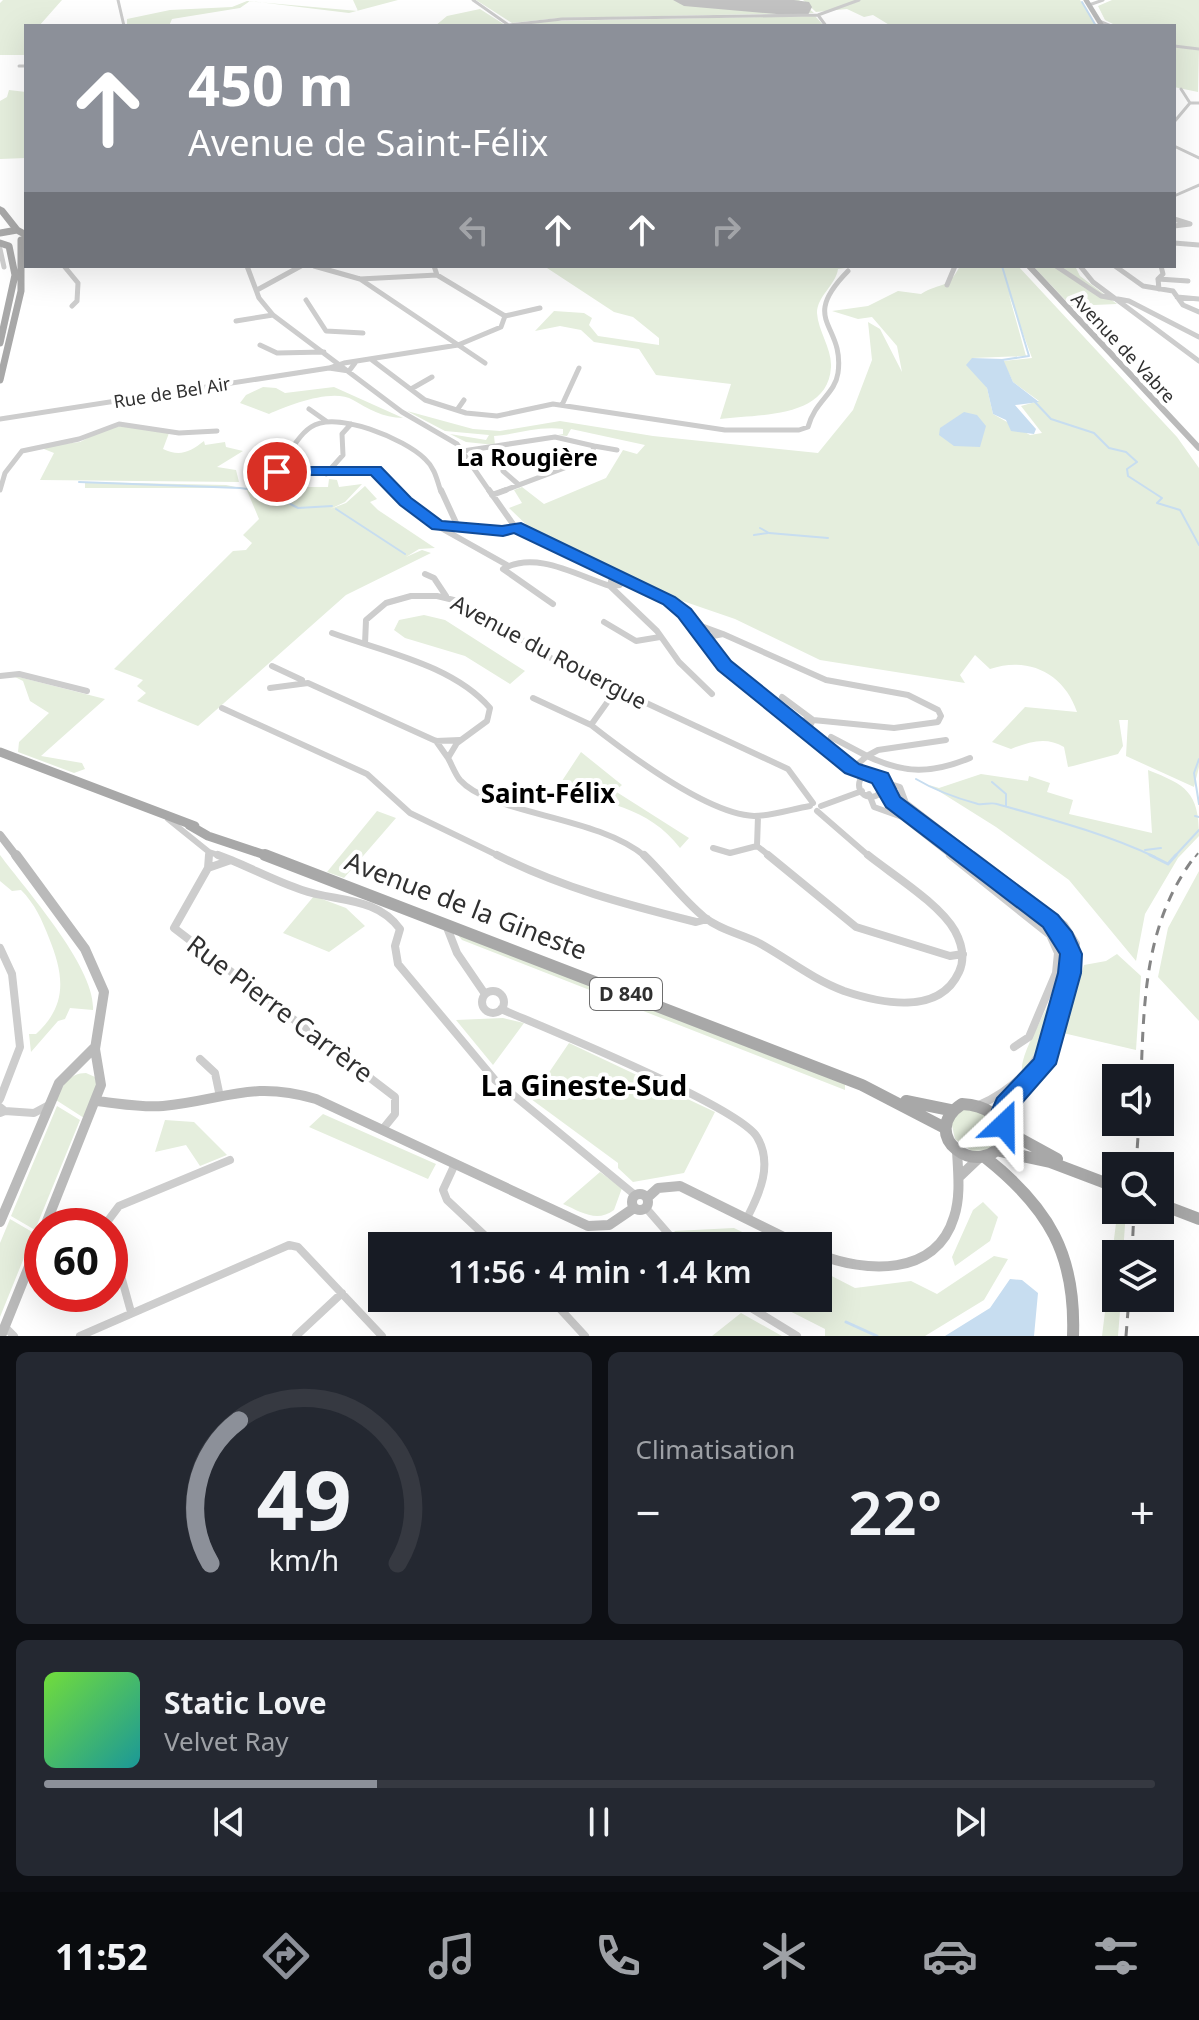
<!DOCTYPE html>
<html lang="fr">
<meta charset="utf-8">
<style>
:root{--surface:#171b24;--page:#242831;--text:#f1f3f6;--muted:#9ea1a6;--line:#363941;--accent:#8c9099}
body{margin:0;font-family:"Noto Sans",sans-serif;background:var(--page);color:var(--text);height:100vh;display:flex;flex-direction:column;font-size:30px;white-space:nowrap}
*{box-sizing:border-box;margin:0}
p{font-size:26px;color:var(--muted)}
.icon{flex:none;width:44px;height:44px;fill:none;stroke:currentColor;stroke-width:2;stroke-linecap:round;stroke-linejoin:round}
.map{position:relative;height:1336px;overflow:hidden}
.details{display:flex;flex-direction:column;gap:16px;padding:16px;background:#0d0f14;flex:1}
.details>*{flex:none}
.banner{position:absolute;left:24px;top:24px;width:1152px;height:244px;border-radius:0px;box-shadow:0 8px 32px #0002;background:#8c9099;color:#fff;overflow:hidden}
.tools{position:absolute;left:1102px;top:1064px;display:grid;gap:16px}
.tools a{display:grid;place-items:center;width:72px;height:72px;border-radius:0px;background:var(--surface);box-shadow:0 8px 32px #0002;font-size:40px}
.speed{position:absolute;left:24px;top:1208px;display:flex;gap:16px;font-size:40px;font-weight:700;text-align:center}
.speed>*{display:grid;place-content:center;width:104px;height:104px;border-radius:50%;background:var(--surface);box-shadow:0 8px 32px #0002;line-height:1}
.speed .limit{border:12px solid #d22;background:#fff;color:#111}
.pin{position:absolute;display:grid;place-items:center;width:68px;height:68px;color:#fff;margin:-34px;border:4px solid #fff;border-radius:50%;box-shadow:0 2px 8px #0007}
.me{position:absolute;width:88px;margin:-44px;rotate:23deg;stroke-linejoin:round;filter:drop-shadow(0 0 6px #0008)}
.turn{display:flex;align-items:center;gap:28px;height:168px;padding:0 32px;font-size:36px}
.turn .icon{width:104px;height:104px;stroke-width:2.5}
.turn b{display:block;font-size:56px;line-height:68px}
.lanes{display:flex;align-items:center;height:76px;padding:0 32px;background:#0003;justify-content:center;gap:40px;direction:ltr}
.lanes .off{opacity:.35}
.big{font-size:60px;font-weight:600;line-height:1.1}
.details .widget{flex:1;display:flex;flex-direction:column;justify-content:center;gap:12px;min-width:0;padding:0 28px;border-radius:12px;background:var(--page)}
.details .dial{align-items:center;gap:0}
.dial svg{height:208px;overflow:visible;fill:none;stroke:var(--line);stroke-width:7;stroke-linecap:round;text-anchor:middle}
.dial text{fill:var(--text);stroke:none}
.song{display:flex;align-items:center;gap:24px}
.cover{width:96px;height:96px;border-radius:12px;background:linear-gradient(135deg,hsl(100 70% 55%),hsl(180 70% 35%))}
.played{height:8px;border-radius:4px;background:linear-gradient(90deg,var(--accent) 30%,var(--line) 30%)}
.keys{display:flex;justify-content:space-around;direction:ltr}
.heat{display:flex;justify-content:space-between;align-items:center;font-size:44px;direction:ltr}
.details .tiles{flex:1;display:grid;gap:16px;grid-template-columns:1fr 1fr}
.widget:last-child{grid-column:span 2}
.trip{position:absolute;left:368px;top:1232px;width:464px;height:80px;border-radius:0px;background:var(--surface);box-shadow:0 8px 32px #0002;font-weight:600;line-height:80px;text-align:center}
.dock{display:flex;height:128px;justify-content:space-around;align-items:center;background:#090b0e;color:var(--muted)}
.dock .icon{width:56px;height:56px}
.dock .active{color:var(--accent)}
.dock b{font-size:36px;color:var(--text)}
.map>svg:first-child{display:block}
.green{fill:#e5eedd;fill-rule:evenodd}
.water{fill:#c7ddf0}
.lines{fill:none;stroke-linecap:round;stroke-linejoin:round}
.stream-far1{stroke:#c7ddf0;stroke-width:2}
.stream{stroke:#c7ddf0;stroke-width:3}
.runway{fill:#c2c2c2;fill-rule:evenodd}
.street-far3{stroke:#cdcdcd;stroke-width:3}
.street-far2{stroke:#cdcdcd;stroke-width:5}
.street-far1{stroke:#cdcdcd;stroke-width:6}
.street{stroke:#cdcdcd;stroke-width:8}
.secondary-far3{stroke:#bababa;stroke-width:5}
.secondary-far2{stroke:#bababa;stroke-width:6}
.secondary-far1{stroke:#bababa;stroke-width:8}
.secondary{stroke:#bababa;stroke-width:10}
.primary-far3{stroke:#a8a8a8;stroke-width:5}
.primary-far2{stroke:#a8a8a8;stroke-width:7}
.primary-far1{stroke:#a8a8a8;stroke-width:9}
.primary{stroke:#a8a8a8;stroke-width:12}
.rail-far1{stroke:#858585;stroke-width:2;stroke-dasharray:5 3;stroke-linecap:butt}
.rail{stroke:#858585;stroke-width:3;stroke-dasharray:10 8;stroke-linecap:butt}
.route{fill:#1a73e8;stroke:#114b97;stroke-width:2}
.labels{text-anchor:middle;stroke-width:8;stroke-linejoin:round;paint-order:stroke}
.far-street-label{font-size:18px;fill:#303030;stroke:#fff}
.shield{fill:#fff;stroke:#6e6e6e;stroke-width:2}
.shield-label{font-size:20px;font-weight:bold;fill:#303030}
.street-label{font-size:22px;fill:#303030;stroke:#fff}
.neighbourhood-label{font-size:24px;font-weight:bold;fill:#000;stroke:#fff}
.quarter-label{font-size:26px;font-weight:bold;fill:#000;stroke:#fff}
.near-street-label{font-size:26px;fill:#303030;stroke:#fff}
.near-neighbourhood-label{font-size:28px;font-weight:bold;fill:#000;stroke:#fff}
</style>
<div class="map">
<svg width="1199" height="1336" viewBox="0 0 1199 1336">
<rect width="100%" height="100%" fill="#fff"/>
<path class="green" d="M3,0H62L39,26H26V55H0V3Z
M353,0H398L349,13L250,1L240,8L172,19L169,26H127V19L170,10L232,7L247,1L358,11Z
M476,0H799L814,13L559,18L512,23Z
M803,0H1080L1097,26H891L873,15L864,17L847,9L816,12Z
M1112,0H1199V48L1174,46V26H1117L1105,20L1098,6Z
M480,9L505,25L435,26L447,16Z
M815,16L824,26H514L548,21Z
M1174,47L1199,50L1198,92L1174,87Z
M9,90L26,92V158L0,159V101L7,97Z
M544,266H860L838,269C836,285 817,296 817,313C818,331 832,349 831,367C828,419 759,414 720,419L731,384L656,375L639,349L594,342L581,330L560,326L535,331L554,311L584,313L592,318L589,325L598,336L659,345V338L633,317L614,312Z
M960,266H1018L1177,437L1199,468V767L1194,787L1126,756L1128,720H1119L1123,746L1118,754L1073,766L1068,767L1064,747C1046,736 1029,742 1011,749L992,742L1025,707L1077,712C1064,673 1028,656 990,669L975,655L960,675L965,683L820,660L735,619L671,597L534,532L509,508L522,503L514,490L522,487L544,504L606,478L623,450L637,454L645,445L571,429L567,436L558,435L563,434V429C538,426 518,434 494,436L495,445L466,442L450,434L486,440L489,435L445,431L407,411L473,429L500,431L560,421L653,436L818,453L853,410L872,360L868,322L880,329L902,372L897,346L872,317L858,319L832,311L868,306L898,291L921,294C942,281 947,291 960,266ZM1009,295L1032,358L1003,361L1013,382L1039,401L1021,406L1042,433L1030,435L993,414L987,388L972,358L1026,356Z
M1033,266H1075L1080,276L1117,304L1071,306Z
M263,387L276,388L285,393L334,387L403,418C383,418 367,408 353,400C333,388 289,405 269,414L240,403L246,395Z
M122,426L169,433L163,449C180,457 190,452 204,441L205,445L225,442L226,447L243,451L217,467L236,470L239,482L40,480L54,453L39,447L80,442L107,428Z
M265,476L285,477L270,480L269,487H328L329,479L337,480L339,487L362,484L345,502L330,509L346,503L365,486L377,499L370,502L378,510L435,548L419,549L406,557L422,550L431,553L346,595L198,726L137,701L146,693L137,686L143,680L114,669L233,551L246,550L252,543L243,535L259,519L246,488L260,483Z
M85,482L226,485L241,488H85Z
M424,615L445,620L525,671L510,684L465,656L405,638L394,630L399,620Z
M11,675L105,699L41,756L82,763L85,769L74,773L18,752L19,742L49,713L30,701L23,681Z
M581,752L622,785L615,791L689,838L680,848C649,807 602,801 556,790Z
M1148,770C1186,785 1199,792 1199,836L1178,858L1145,914L1136,961L1069,880L996,827L929,785L939,788L981,774L1028,781L1029,776L1050,783L1047,792L1073,800L1069,814L1152,833Z
M377,811L396,818L344,878L327,872Z
M0,855C26,890 96,968 93,1010L70,1008L65,1019L58,1021L31,1052L29,1034H36C68,1005 64,975 49,938C42,920 35,904 21,890L12,891L0,881Z
M1199,871V1021L1158,977L1168,928Z
M314,896L346,908L365,926L329,952L283,933Z
M1018,901L1051,928L1065,957L1037,1050L1022,1072C1019,1043 1074,981 1059,945C1051,925 1026,916 1018,901Z
M457,934L845,1084V1090L462,940Z
M1117,954L1141,976L1136,1050L1063,1033L1084,965L1106,961Z
M503,1018L524,1023L493,1065L456,1020Z
M569,1043L715,1112L684,1173L633,1182L618,1168V1163L531,1099Z
M86,1073L95,1077L97,1087L84,1118L56,1100C62,1086 69,1073 86,1073Z
M57,1106L80,1120L35,1230L11,1216Z
M963,1109L989,1114L1002,1136L992,1150L972,1151L955,1139L951,1121Z
M323,1114L436,1164L428,1179L309,1127Z
M165,1120L194,1122L227,1155L200,1166L186,1145L155,1152Z
M600,1172L622,1188L614,1210C597,1223 581,1212 563,1204Z
M1104,1188L1116,1192V1210H1126L1123,1254H1116V1298H1121L1118,1336H1102L1117,1215L1115,1202Z
M983,1202L998,1217L990,1241L955,1266L952,1257L973,1210Z
M10,1219L34,1233L0,1317V1243Z
M734,1228L771,1246H692L674,1231Z
M994,1256L1008,1259L984,1300L925,1336H825V1329L764,1298H818V1269L855,1288L911,1281L937,1294Z
M741,1313L782,1336H712Z"/>
<path class="water" d="M972,358L1003,359L1013,382L1039,402L1015,405L1036,429L1034,434L1011,431L1006,420L993,414L987,388L966,365Z
M964,412L977,415L986,426L980,447L954,446L939,435L940,428Z
M1010,1279L1022,1280L1038,1293L1034,1336H945L990,1308Z"/>
<g class="lines">
<path class="stream-far1" d="M1082,2L1096,26
M1002,266L1029,356L1002,360
M1035,402L1051,419L1094,433L1109,448L1126,452L1137,462L1127,469L1128,476L1162,498L1157,503L1180,510L1199,545
M79,482L240,488L268,492L298,508L332,506
M336,509L405,554
M760,528L769,533L828,538
M754,535L768,533
M1199,759L1194,773L1199,804
M916,779C936,791 956,798 978,804C984,805 991,802 997,804C1050,819 1104,833 1155,857
M992,782L1006,794V806
M1195,816L1199,817
M1145,850L1161,848
M1174,857L1199,830"/>
<path class="stream" d="M1150,855L1168,864L1176,855
M846,1322L877,1336"/>
<path class="runway" d="M673,0H794L809,2L812,7L808,15L800,16L684,6Z"/>
<path class="street-far3" d="M118,0L124,26
M473,0L510,26
M1089,5L1103,0
M818,15L826,26
M1099,21L1111,26
M509,25L562,19L818,15L859,0
M1174,46L1199,49
M19,66H26
M1181,89L1190,103
M1174,122L1190,103H1199
M1174,146L1199,158
M1174,196L1199,185"/>
<path class="street-far2" d="M1174,219L1190,224L1174,226
M1174,243L1199,245
M0,249L4,267
M64,266L78,283L77,301L72,306
M247,266L259,298L273,315L402,412L457,444L490,492
M314,266L360,279L437,275
M434,266L437,275L505,316L540,308
M1056,266L1101,296L1129,301L1199,337
M1080,266L1093,282L1199,361
M1115,266L1143,286L1173,291L1183,305L1199,312
M360,279L485,363
M1158,279L1163,274L1161,266
M947,285L955,266
M1159,289L1158,279L1188,281
M257,290L301,266
M1177,297L1199,299
M306,300L326,331L363,333
M236,321L273,315
M260,345L277,353L324,352
M372,360L425,400L466,413L497,416L553,404L725,430H799L808,427C815,401 835,394 838,373C845,323 798,322 848,271
M355,363L349,371L329,368L344,363L458,345L501,327L505,316
M411,389L432,377
M562,405L579,368
M309,409L326,421
M457,410L464,400
M0,419L329,368
M594,446L617,450
M463,451L555,437L594,446L591,458L500,492
M503,471L519,485
M277,472C286,459 297,436 311,427C336,410 405,439 425,459C435,468 437,480 441,492
M326,474L343,455L342,434L351,424
M247.5 480a5.5 5.5 0 1 1 11 0a5.5 5.5 0 1 1-11 0Z
M257,476L277,472L375,470L395,492
M0,490L5,473L22,451L79,439L119,424L179,433L217,431"/>
<path class="street-far1" d="M394,490L438,526L503,531L515,527
M441,490L458,527
M489,490L515,527L669,600L685,613L724,666L852,769L870,775
M492,495L506,490
M441,528L507,565
M425,574L434,578L446,596
M621,577L620,585L610,586L611,581Z
M610,586L657,631L679,662L712,694
M553,604L503,569C536,550 578,576 610,586
M604,622L636,641L660,637
M693,623L723,634L703,638
M332,633C384,652 453,665 490,708L487,721L457,743L448,758C452,765 455,774 460,780C491,815 597,815 646,857
M723,634L826,680L908,695L938,710L941,716L938,722L894,728L813,720L782,697
M365,644L366,620L386,603L411,596H437L462,602L554,660L788,769L813,803
M272,666L302,680
M0,676L19,674L87,691
M270,688L308,683L436,741L460,740
M616,690L591,725C628,754 707,814 754,816C772,816 792,809 810,806
M533,698L591,725
M222,708L367,774L410,813L501,857
M794,721L813,720L807,731
M831,737L867,756L878,750L946,740
M436,741L448,758
M852,769L867,756C905,774 931,774 970,758
M859 785a12 12 0 1 1 24 0a12 12 0 1 1-24 0Z
M884,782L900,787L906,803L976,857
M879,793L965,857
M869,794L874,807L902,817L953,857
M821,806L862,791
M817,811L870,857
M758,816L757,846L771,857
M168,819L209,852L224,857
M713,848L730,853L757,846
M209,857V852"/>
<path class="street" d="M209,855L208,868L174,928L395,1097V1114L382,1130
M218,855L231,860
M497,855C563,888 624,904 696,922L707,919
M644,855C665,875 682,899 704,917C720,930 741,934 759,943C788,959 812,979 844,991C880,1003 939,1016 959,972C965,959 962,944 955,931C940,904 893,875 868,855
M768,855L856,927L950,956L963,954
M950,855L1050,935L1058,953L1056,973L1029,1037L1014,1047
M962,855L1050,921L1071,954
M973,855L1064,925L1076,944C1057,1012 1051,1074 979,1105
M208,868L231,860C255,870 278,882 302,890C336,902 376,896 400,929L395,946L398,964L495,1080L635,1195
M446,925L457,953L485,994
M0,948L12,974L20,1047L0,1099
M482 1002a11 11 0 1 1 22 0a11 11 0 1 1-22 0Z
M501,1009C545,1028 738,1106 757,1137C773,1164 760,1193 747,1218
M200,1059L215,1073L219,1092
M0,1107L5,1111L0,1113
M5,1111L34,1113L47,1106
M1000,1119L1006,1105L1034,1078L1052,1045L1049,1040
M455,1164L443,1190L447,1200L496,1246
M646,1208L679,1246
M47,1221L104,1226
M104,1226L119,1206L230,1160
M110,1236L131,1312
M550,1298L585,1336
M735,1298L797,1336
M5,1327L14,1336
M80,1336L289,1245L298,1247L382,1336
M296,1336L342,1293"/>
<path class="secondary-far3" d="M1086,0L1102,26"/>
<path class="secondary-far2" d="M1029,266L1199,448"/>
<path class="secondary-far1" d="M0,835L17,857"/>
<path class="secondary" d="M16,855L85,949L104,992L95,1049L101,1085L45,1226
M95,1101C117,1103 141,1108 163,1106C225,1100 251,1080 316,1099L588,1226L609,1225L634,1208
M959,1177L979,1158
M632 1202a8 8 0 1 1 16 0a8 8 0 1 1-16 0Z
M647,1198L658,1188L680,1186L802,1246
M0,1222L59,1083L94,1048
M818,1254C865,1273 936,1277 954,1217C961,1196 958,1172 957,1150
M1,1336L42,1234"/>
<path class="primary-far3" d="M0,209L3,213"/>
<path class="primary-far2" d="M2,211L17,230
M0,233L17,230L26,235
M0,243L9,246L15,275L0,343
M0,380L21,291V240"/>
<path class="primary-far1" d="M0,752L195,826
M189,825L208,836L271,857"/>
<path class="primary" d="M265,855L862,1085L943,1127
M906,1101L950,1110
M962,1104C985,1105 1002,1115 1006,1139C979,1184 916,1134 962,1104Z
M1006,1131L1057,1159
M1000,1151L1050,1162L1116,1187
M986,1158C1049,1208 1076,1255 1073,1336
M1160,1204L1199,1219"/>
<path class="rail-far1" d="M1195,857L1199,852"/>
<path class="rail" d="M1141,1078C1144,998 1145,921 1196,855
M1136,1166L1139,1122
M1132,1254L1134,1210
M1126,1336L1129,1298"/>
</g>
<path class="route" d="M277,467H381L411,498L442,521L502,526L521,523L675,597L691,609L731,661L859,764L888,773L900,797L1058,915L1072,932L1082,954L1081,973L1056,1064L1015,1111L1012,1133L1004,1136L995,1133L988,1119L997,1098L1034,1059L1058,973L1060,954L1043,927L886,807L872,783L845,773L718,670L678,617L663,604L514,533L503,536L432,529L400,505L371,475H272V469Z"/>
<g class="labels">
<g class="far-street-label">
<text transform="translate(1123 348) rotate(47)" y="6">Avenue de Vabre</text>
<text transform="translate(172 393) rotate(-9)" y="6">Rue de Bel Air</text>
</g>
<rect class="shield" x="590" y="978" width="72" height="32" rx="6"/>
<g class="shield-label">
<text x="626" y="1001">D 840</text>
</g>
<g class="street-label">
<text transform="translate(549 652) rotate(28)" y="8">Avenue du Rouergue</text>
</g>
<g class="neighbourhood-label">
<text x="527" y="466">La Rougière</text>
</g>
<g class="quarter-label">
<text x="548" y="803">Saint-Félix</text>
</g>
<g class="near-street-label">
<text transform="translate(466 906) rotate(21)" y="9">Avenue de la Gineste</text>
<text transform="translate(280 1009) rotate(37)" y="9">Rue Pierre Carrère</text>
</g>
<g class="near-neighbourhood-label">
<text x="584" y="1096">La Gineste-Sud</text>
</g>
</g>
</svg>
<div class="tools">
<a><svg class="icon" aria-label="sound" viewBox="0 0 24 24"><path d="M4 9h4l5-4v14l-5-4H4zM17 9q2 3 0 6"/></svg></a>
<a><svg class="icon" aria-label="search" viewBox="0 0 24 24"><circle cx="10" cy="10" r="6"/><path d="M15 15l6 6"/></svg></a>
<a><svg class="icon" aria-label="layers" viewBox="0 0 24 24"><path d="M12 4l9 5-9 5-9-5zM3 14l9 5 9-5"/></svg></a>
</div>
<div class="speed"><div class="limit">60</div></div>
<div class="pin" style="left:277px;top:472px;background:#d93025"><svg class="icon" aria-label="arrive" viewBox="0 0 24 24"><path d="M6 21V4h12l-3 4 3 4H6"/></svg></div>
<svg class="me" style="left:1004px;top:1125px" viewBox="-20 -20 40 40"><path d="M0-17L14 15 0 8-14 15z" fill="#1a73e8" stroke="#fff" stroke-width="4"/></svg>
<div class="trip">11:56 · 4 min · 1.4 km</div>
<div class="banner">
<div class="turn"><svg class="icon" aria-label="ahead" viewBox="0 0 24 24"><path d="M12 20V5M6 11l6-6 6 6"/></svg><div><b>450 m</b>Avenue de Saint-Félix</div></div>
<div class="lanes"><svg class="icon off" aria-label="left" viewBox="0 0 24 24"><path d="M17 20v-9H6M10 6l-5 5 5 5"/></svg><svg class="icon" aria-label="ahead" viewBox="0 0 24 24"><path d="M12 20V5M6 11l6-6 6 6"/></svg><svg class="icon" aria-label="ahead" viewBox="0 0 24 24"><path d="M12 20V5M6 11l6-6 6 6"/></svg><svg class="icon off" aria-label="right" viewBox="0 0 24 24"><path d="M7 20v-9h11M14 6l5 5-5 5"/></svg></div>
</div>
</div>
<section class="details">
<div class="tiles">
<div class="widget dial"><svg viewBox="0 0 100 80">
<path d="M14 69A42 42 0 1 1 86 69"/>
<path d="M14 69A42 42 0 0 1 25 14" stroke="#8c9099"/>
<text x="50" y="56" font-size="32" font-weight="700">49</text>
<text x="50" y="72" font-size="11">km/h</text>
</svg></div>
<div class="widget"><p>Climatisation</p>
<div class="heat"><a>−</a><b class="big">22°</b><a>+</a></div>
</div>
<div class="widget">
<div class="song"><i class="cover"></i><div><b>Static Love</b><p>Velvet Ray</p></div></div>
<div class="played"></div>
<div class="keys"><svg class="icon" aria-label="previous" viewBox="0 0 24 24"><path d="M18 5L8 12l10 7zM5 5v14"/></svg><svg class="icon" aria-label="pause" viewBox="0 0 24 24"><path d="M8 5v14M16 5v14"/></svg><svg class="icon" aria-label="next" viewBox="0 0 24 24"><path d="M6 5l10 7-10 7zM19 5v14"/></svg></div>
</div>
</div>
</section>
<nav class="dock">
<b>11:52</b>
<svg class="icon active" aria-label="directions" viewBox="0 0 24 24"><path d="M12 3l9 9-9 9-9-9zM9 14v-3h6M13 9l2 2-2 2"/></svg>
<svg class="icon" aria-label="music" viewBox="0 0 24 24"><path d="M9 18V5l10-2v13"/><circle cx="6" cy="18" r="3"/><circle cx="16" cy="16" r="3"/></svg>
<svg class="icon" aria-label="phone" viewBox="0 0 24 24"><path d="M5 4h4l2 5-3 2q2 4 5 5l2-3 5 2v4C11 20 4 13 5 4z"/></svg>
<svg class="icon" aria-label="climate" viewBox="0 0 24 24"><path d="M12 3v18M4 7l16 10M4 17L20 7"/></svg>
<svg class="icon" aria-label="car" viewBox="0 0 24 24"><path d="M5 17H2v-5l4-1 3-4h7l3 4 3 1v5h-3M9 17h6M6 11h13"/><circle cx="7" cy="17" r="2"/><circle cx="17" cy="17" r="2"/></svg>
<svg class="icon" aria-label="filters" viewBox="0 0 24 24"><path d="M4 7h16M4 17h16"/><circle cx="9" cy="7" r="2"/><circle cx="15" cy="17" r="2"/></svg>
</nav>
